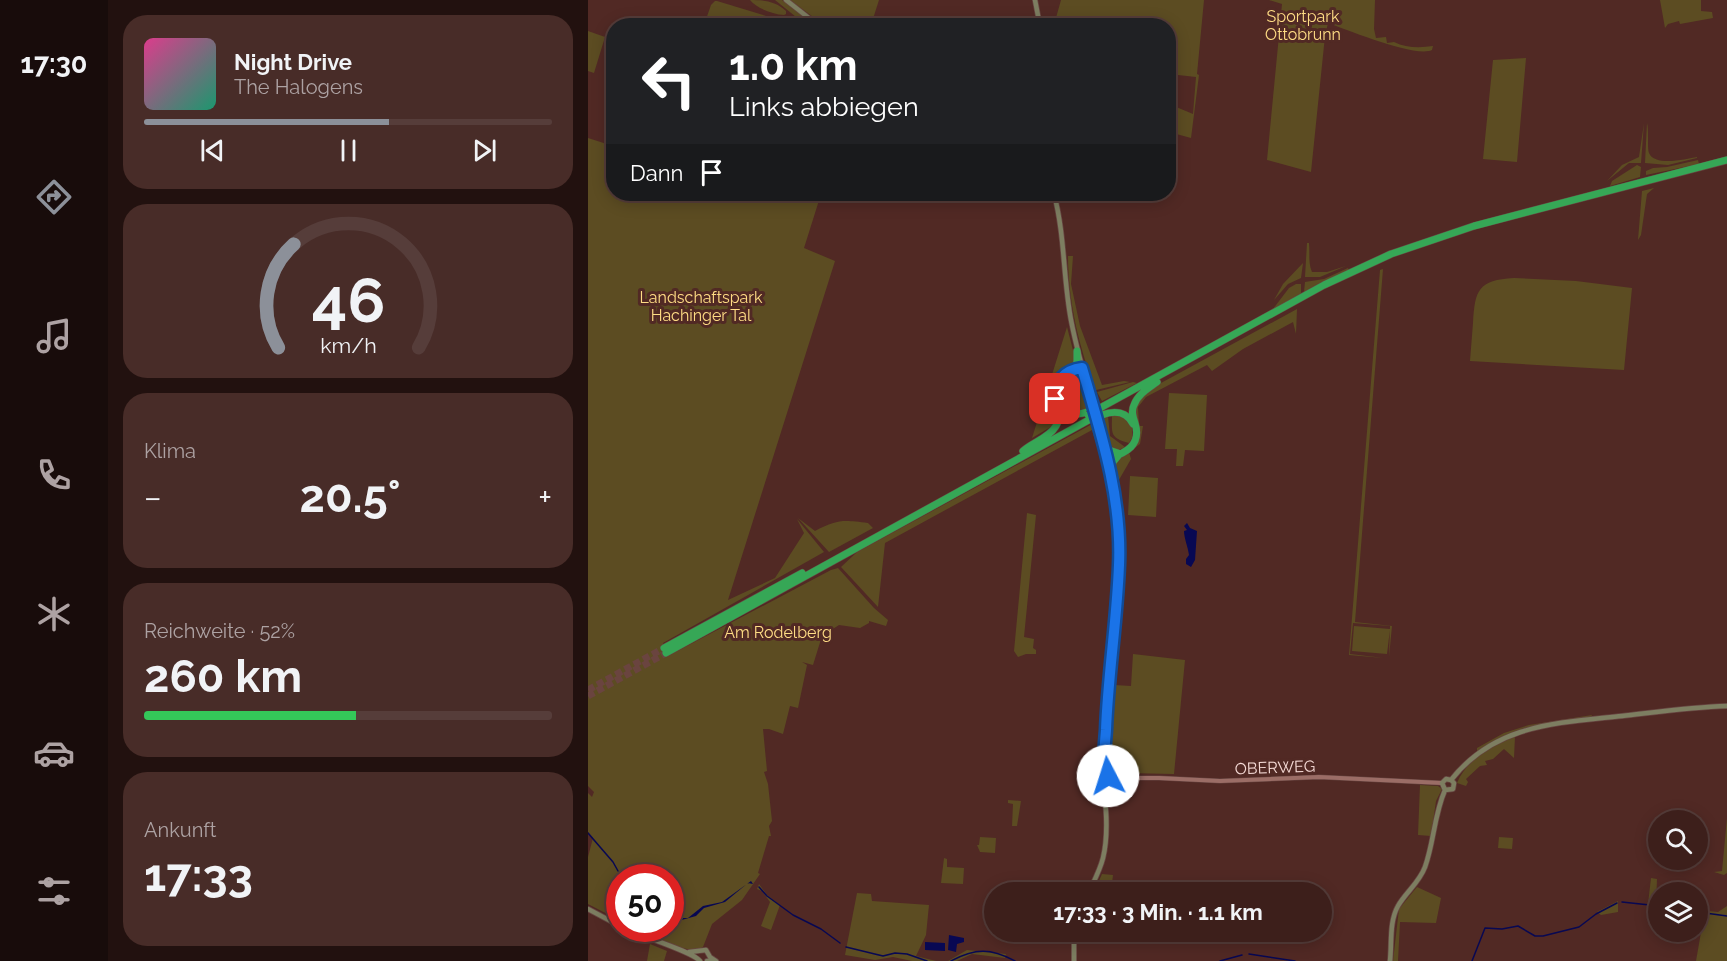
<!DOCTYPE html>
<html lang="de">
<meta charset="utf-8">
<style>
:root{--surface:#3d1f1b;--page:#482c28;--text:#f1f3f6;--muted:#ada2a3;--line:#563d3a;--accent:#8c9099}
body{margin:0;font-family:Raleway,sans-serif;background:var(--page);color:var(--text);height:100vh;display:flex;flex-direction:column;font-size:22px;white-space:nowrap}
*{box-sizing:border-box;margin:0}
p{font-size:20px;color:var(--muted)}
.icon{flex:none;width:33px;height:33px;fill:none;stroke:currentColor;stroke-width:2;stroke-linecap:round;stroke-linejoin:round}
.map{position:relative;flex:1;overflow:hidden}
.drawer{display:flex;flex-direction:column;gap:15px;padding:15px;background:#22110f;width:480px}
.drawer>*{flex:none}
.top-card{position:absolute;left:18px;top:18px;width:570px;height:183px;border-radius:24px;box-shadow:0 3px 15px #0003,0 0 0 2px var(--line);background:#202124;color:#fff;overflow:hidden}
.fabs{position:absolute;left:1060px;top:810px;display:grid;gap:12px}
.fabs a{display:grid;place-items:center;width:60px;height:60px;border-radius:50%;background:var(--surface);box-shadow:0 3px 15px #0003,0 0 0 2px var(--line);font-size:30px}
.speed{position:absolute;left:18px;top:864px;display:flex;gap:12px;font-size:30px;font-weight:700;text-align:center}
.speed>*{display:grid;place-content:center;width:78px;height:78px;border-radius:50%;background:var(--surface);box-shadow:0 3px 15px #0003,0 0 0 2px var(--line);line-height:1}
.speed .limit{border:9px solid #d22;background:#fff;color:#111}
.pin{position:absolute;display:grid;place-items:center;width:51px;height:51px;color:#fff;margin:-26px;border-radius:12px;box-shadow:0 3px 9px #0006}
.me{position:absolute;width:66px;margin:-33px;rotate:355deg;stroke-linejoin:round;filter:drop-shadow(0 0 4px #0008)}
.turn{display:flex;align-items:center;gap:21px;height:126px;padding:0 24px;font-size:27px}
.turn .icon{width:78px;height:78px;stroke-width:2.5}
.turn b{display:block;font-size:42px;line-height:51px}
.then{display:flex;align-items:center;height:57px;padding:0 24px;background:#0003;gap:12px;font-size:22px}
.big{font-size:45px;font-weight:700;line-height:1.1}
.drawer .widget{flex:1;display:flex;flex-direction:column;justify-content:center;gap:9px;min-width:0;padding:0 21px;border-radius:24px;background:var(--page)}
.drawer .dial{align-items:center;gap:0}
.dial svg{height:156px;overflow:visible;fill:none;stroke:var(--line);stroke-width:7;stroke-linecap:round;text-anchor:middle}
.dial text{fill:var(--text);stroke:none}
.song{display:flex;align-items:center;gap:18px}
.cover{width:72px;height:72px;border-radius:9px;background:linear-gradient(135deg,hsl(330 70% 55%),hsl(160 70% 35%))}
.played{height:6px;border-radius:3px;background:linear-gradient(90deg,var(--accent) 60%,var(--line) 60%)}
.keys{display:flex;justify-content:space-around;direction:ltr}
.heat{display:flex;justify-content:space-between;align-items:center;font-size:33px;direction:ltr}
.charge{height:9px;border-radius:4px;background:linear-gradient(90deg,#34c759 52%,var(--line) 0)}
.trip{position:absolute;left:396px;top:882px;width:348px;height:60px;border-radius:30px;background:var(--surface);box-shadow:0 3px 15px #0003,0 0 0 2px var(--line);font-weight:700;line-height:60px;text-align:center}
main{display:flex;flex:1;min-height:0}
.tabs{display:flex;flex-direction:column;width:108px;justify-content:space-around;align-items:center;background:#180c0b;color:var(--muted)}
.tabs .icon{width:42px;height:42px}
.tabs .selected{color:var(--accent)}
.tabs b{font-size:27px;color:var(--text)}
.map>svg:first-child{display:block}
.green{fill:#5c4c22}
.water{fill:#080853}
.lines{fill:none;stroke-linecap:round;stroke-linejoin:round}
.stream{stroke:#080853;stroke-width:1.5}
.motorway-tunnel{stroke:#6a443f;stroke-width:7;stroke-dasharray:7 3.5;stroke-linecap:butt}
.tertiary-casing{stroke:#674541;stroke-width:5}
.secondary-casing{stroke:#674541;stroke-width:6}
.motorway-casing{stroke:#674541;stroke-width:8}
.tertiary{stroke:#9b6d66;stroke-width:4}
.secondary{stroke:#7d7e61;stroke-width:4.5}
.motorway{stroke:#36a756;stroke-width:7}
.motorway-bridge-casing{stroke:#674541;stroke-width:8;stroke-linecap:butt}
.motorway-bridge{stroke:#36a756;stroke-width:7}
.route-casing{stroke:#114b97;stroke-width:15}
.route{stroke:#1a73e8;stroke-width:10}
.labels{text-anchor:middle;stroke-width:6;stroke-linejoin:round;paint-order:stroke}
.park-label{font-size:16px;fill:#ffdd85;stroke:#512924}
.street-label{font-size:16px;fill:#f6dbd7;stroke:#512924}
</style>
<main>
<nav class="tabs">
<b>17:30</b>
<svg class="icon selected" aria-label="directions" viewBox="0 0 24 24"><path d="M12 3l9 9-9 9-9-9zM9 14v-3h6M13 9l2 2-2 2"/></svg>
<svg class="icon" aria-label="music" viewBox="0 0 24 24"><path d="M9 18V5l10-2v13"/><circle cx="6" cy="18" r="3"/><circle cx="16" cy="16" r="3"/></svg>
<svg class="icon" aria-label="phone" viewBox="0 0 24 24"><path d="M5 4h4l2 5-3 2q2 4 5 5l2-3 5 2v4C11 20 4 13 5 4z"/></svg>
<svg class="icon" aria-label="climate" viewBox="0 0 24 24"><path d="M12 3v18M4 7l16 10M4 17L20 7"/></svg>
<svg class="icon" aria-label="car" viewBox="0 0 24 24"><path d="M5 17H2v-5l4-1 3-4h7l3 4 3 1v5h-3M9 17h6M6 11h13"/><circle cx="7" cy="17" r="2"/><circle cx="17" cy="17" r="2"/></svg>
<svg class="icon" aria-label="filters" viewBox="0 0 24 24"><path d="M4 7h16M4 17h16"/><circle cx="9" cy="7" r="2"/><circle cx="15" cy="17" r="2"/></svg>
</nav>
<section class="drawer">
<div class="widget">
<div class="song"><i class="cover"></i><div><b>Night Drive</b><p>The Halogens</p></div></div>
<div class="played"></div>
<div class="keys"><svg class="icon" aria-label="previous" viewBox="0 0 24 24"><path d="M18 5L8 12l10 7zM5 5v14"/></svg><svg class="icon" aria-label="pause" viewBox="0 0 24 24"><path d="M8 5v14M16 5v14"/></svg><svg class="icon" aria-label="next" viewBox="0 0 24 24"><path d="M6 5l10 7-10 7zM19 5v14"/></svg></div>
</div>
<div class="widget dial"><svg viewBox="0 0 100 80">
<path d="M14 69A42 42 0 1 1 86 69"/>
<path d="M14 69A42 42 0 0 1 22 16" stroke="#8c9099"/>
<text x="50" y="56" font-size="32" font-weight="700">46</text>
<text x="50" y="72" font-size="11">km/h</text>
</svg></div>
<div class="widget"><p>Klima</p>
<div class="heat"><a>−</a><b class="big">20.5°</b><a>+</a></div>
</div>
<div class="widget"><p>Reichweite · 52%</p><b class="big">260 km</b><div class="charge"></div></div>
<div class="widget"><p>Ankunft</p><b class="big">17:33</b></div>
</section>
<div class="map">
<svg width="1139" height="961" viewBox="0 0 1139 961">
<rect width="100%" height="100%" fill="#512924"/>
<path class="green" d="M162,0C176,0 187,1 198,11V14L196,15C184,14 168,8 162,0Z
M187,0H194L227,25H218Z
M202,0H291L283,25H236Z
M473,0H616L609,74L611,75L603,138L581,132V104L605,114L608,77L581,74L580,26L466,25Z
M681,0H787L786,29L788,38L798,37L799,43L806,42C818,48 832,48 845,46L844,50C827,58 760,30 740,23L737,36L723,172L679,160L694,4Z
M1072,0H1113V11L1124,12L1125,18L1092,24L1091,21L1080,24L1077,28Z
M127,1H129L208,25H116L123,5Z
M0,31L17,37L6,73L0,71Z
M938,58L929,162L895,159L905,60Z
M1056,123L1053,163H1041L1019,181L1034,165L1051,157Z
M1059,123C1061,130 1059,147 1061,153C1067,167 1098,159 1109,157V158L1080,165L1057,163Z
M0,138L25,146L26,194H233L216,248L247,261L140,600L187,578L216,533L209,519L236,552L75,643L78,657L243,570L250,568L286,608L300,620L298,626L281,621V623L272,628L251,625L234,636L225,665L214,662L219,665L210,708L202,706L195,734L181,729H175L179,771L176,772L180,784L184,821L181,826L183,836H181L170,873L172,874L154,900L124,924L115,947L108,951L90,947L41,929L82,928V878H32L31,920L0,904V857L5,838L0,832V793L4,797L6,792L0,786Z
M1110,160L1111,164L1058,175V171L1065,168L1079,167Z
M1049,165L1053,167L1052,177L1022,186L1024,181Z
M1066,188L1059,194L1053,235L1050,240L1054,191Z
M719,243H721C722,253 720,263 724,272H739L758,266L732,277H717Z
M480,256H485L483,284L492,326L514,385L536,381L542,382L508,390C491,349 480,300 480,256Z
M715,263L713,278L700,284L686,300L695,284Z
M760,268L761,270L716,292L717,282L736,279Z
M795,269L767,622L804,626L801,657L802,626L765,623L762,654L796,658L761,655L792,270Z
M926,278L988,281L1044,288L1036,370L882,361C883,348 884,336 885,323C887,290 890,280 926,278Z
M708,284H713V294L685,309L701,288Z
M709,309L708,334L705,322L655,349L624,371L619,365L558,397L550,407L551,426H555L552,444L545,449L546,406L562,389Z
M479,327L487,358L486,365L471,377L469,415L466,425L444,438Z
M487,376L493,382L502,407C494,415 482,412 475,404L473,387L479,380Z
M545,382L549,383L514,401L509,392Z
M581,393L619,395L616,451L597,450L595,466H588L589,449H577Z
M524,414L534,416L544,427V438L541,443C521,438 524,433 524,414Z
M520,416L522,436L537,447L529,451L522,447L515,419Z
M506,423L525,499L504,430L297,543L290,607L253,567L269,552Z
M541,452L543,459L528,485L526,472L529,459Z
M542,476L570,478L568,517L540,515Z
M439,513L448,515L436,637L446,639L445,648L448,650V654H438L430,657L426,651Z
M210,518L227,531C250,519 255,520 280,523L285,528L241,552Z
M766,626L802,629L799,654L764,651Z
M545,654L597,660L586,774L539,773L538,767H523L526,685L543,686Z
M1004,715L1003,717L936,728L912,738L889,752V748L916,733L941,725Z
M927,736L926,758L916,749L905,759L897,761L899,765L892,766L878,779L880,782L878,786L869,783C878,760 905,744 927,736Z
M832,785L850,786L854,789L848,801L843,836L830,835Z
M420,800L433,801L429,826H424L425,804L420,803Z
M1139,818V873L1136,875L1126,872L1134,871Z
M392,837L408,838L407,853L392,852L389,845H391Z
M911,837L925,838L924,849L910,848Z
M356,858L359,859V867L376,868L375,884L353,883Z
M514,874L525,875L523,892H506Z
M1063,878L1069,879L1068,905L1060,904Z
M171,884L179,895L192,905L183,930L173,926L182,902L174,891L169,889Z
M829,887L853,898L848,923L812,922L810,961H805L811,909Z
M269,893L283,894L284,901L341,905L338,935L328,956L348,961H324L305,957L287,960L257,955Z
M1030,901V912L1013,915L1009,912Z
M1139,906V961H1108L1115,921L1110,915V910L1130,912Z
M62,944L79,951L76,961H59Z
M379,950L418,954L417,958L384,954L369,961H360Z"/>
<path class="water" d="M599,523L602,528L609,531L607,560L603,567L598,564V559L601,555C600,547 596,538 596,531L599,530L596,526Z
M163,881L165,884L160,883L137,902L116,908L108,916L90,921L83,916V913L90,918H100L115,906L134,902Z
M361,935L376,938V942L369,944L368,952L360,950Z
M337,942L357,943V951L337,950Z"/>
<g class="lines">
<path class="stream" d="M0,833L25,862L30,871
M171,887L179,896L205,915L233,929L252,943
M1034,902L1071,906
M1110,912L1139,916
M258,947L295,956L307,953L319,954L339,961
M661,954L707,961
M363,961C387,948 403,948 427,961
M632,961L654,955
M884,961L897,928L914,929L930,926L947,936H955L991,927L1008,914L1029,903"/>
<path class="motorway-tunnel" d="M0,690L76,648
M0,696L78,653"/>
<defs>
<path id="tertiary" d="M521,778H571L632,781L731,777L854,783"/>
<path id="secondary" d="M198,0L231,26
M447,0L452,26
M466,194C477,235 475,278 483,320C492,368 509,414 521,462
M857,790L865,789L866,783L863,780
M517,793L521,780L518,767
M501,892C506,881 512,870 515,858C520,838 520,796 511,779C522,753 518,721 520,693C526,618 538,544 523,470
M0,909L32,926
M37,928C54,937 104,951 112,961
M486,932V961
M101,952L118,950L122,957L128,961
M119,961H122
M802,961C804,943 801,922 810,906C818,892 831,883 837,867C846,842 846,815 857,790L854,783L858,779L863,780C907,724 969,723 1034,716C1069,712 1104,707 1139,706"/>
<path id="motorway" d="M486,369L489,362V351
M480,376H492L500,388
M471,402C476,414 488,416 499,412
M512,408L736,285L803,254L886,226L1139,160
M514,415C527,410 539,412 545,424
M516,444L521,450L530,453
M435,451C445,442 461,438 468,426C478,408 456,388 477,374C483,371 488,368 494,368
M520,459C538,453 554,445 547,423C545,417 543,411 546,405C550,394 561,388 569,382
M523,472L525,462L530,456
M76,648L214,573
M78,653L508,416"/>
</defs>
<use href="#tertiary" class="tertiary-casing"/>
<use href="#secondary" class="secondary-casing"/>
<use href="#motorway" class="motorway-casing"/>
<use href="#tertiary" class="tertiary"/>
<use href="#secondary" class="secondary"/>
<use href="#motorway" class="motorway"/>
<defs>
<path id="motorway-bridge" d="M500,415L512,408
M508,416L514,415"/>
</defs>
<use href="#motorway-bridge" class="motorway-bridge-casing"/>
<use href="#motorway-bridge" class="motorway-bridge"/>
</g>
<g class="lines">
<defs>
<path id="route" d="M467,399C466,381 477,370 494,368C513,433 534,497 531,565C529,620 520,675 518,730C517,745 514,762 520,776"/>
</defs>
<use href="#route" class="route-casing"/>
<use href="#route" class="route"/>
</g>
<g class="labels">
<g class="park-label">
<text x="715" y="22">Sportpark<tspan x="715" dy="18">Ottobrunn</tspan></text>
<text x="113" y="303">Landschaftspark<tspan x="113" dy="18">Hachinger Tal</tspan></text>
<text x="190" y="638">Am Rodelberg</text>
</g>
<g class="street-label">
<text transform="translate(687 767) rotate(-2)" y="6">OBERWEG</text>
</g>
</g>
</svg>
<div class="fabs">
<a><svg class="icon" aria-label="search" viewBox="0 0 24 24"><circle cx="10" cy="10" r="6"/><path d="M15 15l6 6"/></svg></a>
<a><svg class="icon" aria-label="layers" viewBox="0 0 24 24"><path d="M12 4l9 5-9 5-9-5zM3 14l9 5 9-5"/></svg></a>
</div>
<div class="speed"><div class="limit">50</div></div>
<div class="pin" style="left:467px;top:399px;background:#d93025"><svg class="icon" aria-label="arrive" viewBox="0 0 24 24"><path d="M6 21V4h12l-3 4 3 4H6"/></svg></div>
<svg class="me" style="left:520px;top:776px" viewBox="-20 -20 40 40"><circle r="19" fill="#fff"/><path d="M0-13L10 11 0 6-10 11z" fill="#1a73e8"/></svg>
<div class="trip">17:33 · 3 Min. · 1.1 km</div>
<div class="top-card">
<div class="turn"><svg class="icon" aria-label="left" viewBox="0 0 24 24"><path d="M17 20v-9H6M10 6l-5 5 5 5"/></svg><div><b>1.0 km</b>Links abbiegen</div></div>
<div class="then">Dann<svg class="icon" aria-label="arrive" viewBox="0 0 24 24"><path d="M6 21V4h12l-3 4 3 4H6"/></svg></div>
</div>
</div>
</main>
